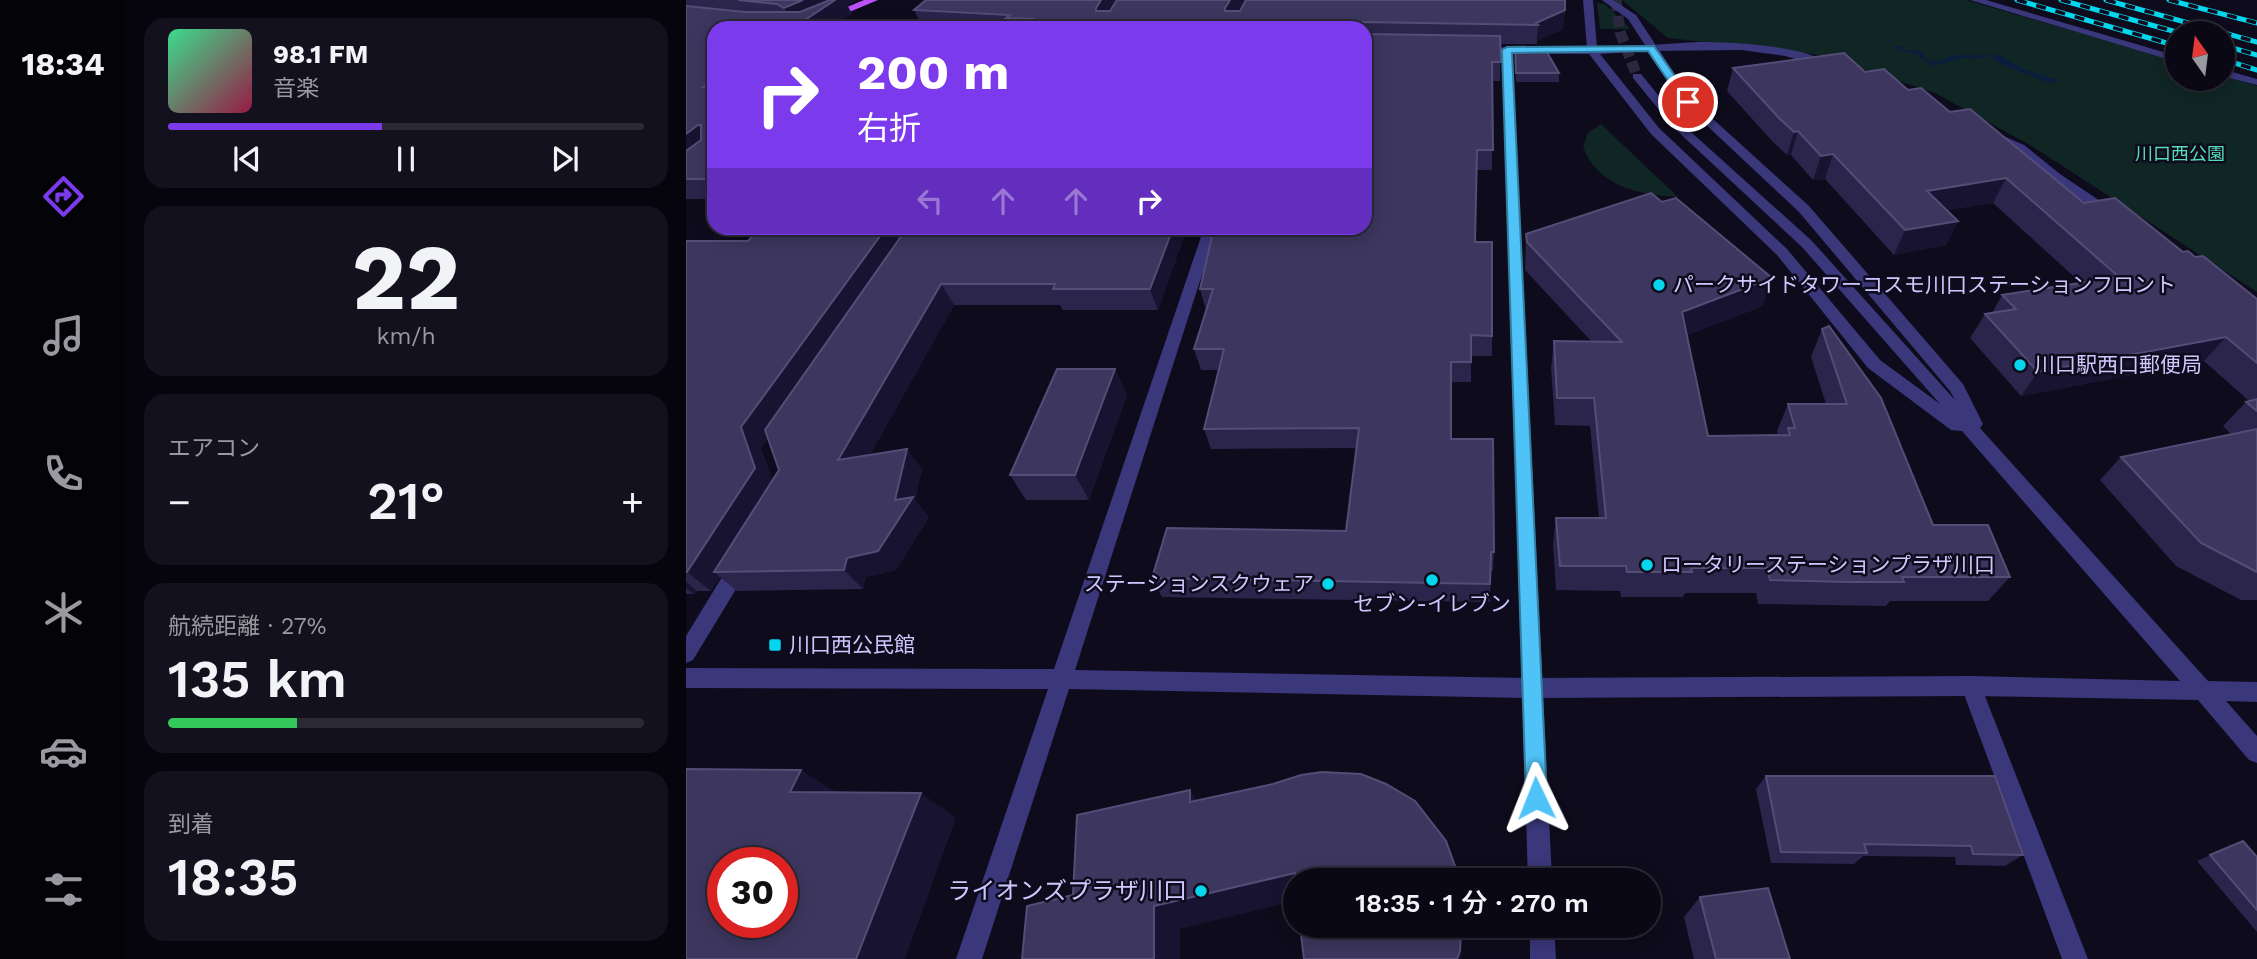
<!DOCTYPE html>
<html lang="ja">
<meta charset="utf-8">
<style>
:root{--surface:#0a0815;--page:#13111e;--text:#f1f3f6;--muted:#999aa0;--line:#2a2934;--accent:#7c3aed}
body{margin:0;font-family:"Work Sans","Noto Sans JP",sans-serif;background:var(--page);color:var(--text);height:100vh;display:flex;flex-direction:column;font-size:26px;white-space:nowrap}
*{box-sizing:border-box;margin:0}
p{font-size:23px;color:var(--muted)}
.icon{flex:none;width:38px;height:38px;fill:none;stroke:currentColor;stroke-width:2;stroke-linecap:round;stroke-linejoin:round}
.map{position:relative;flex:1;overflow:hidden}
.side{display:flex;flex-direction:column;gap:18px;padding:18px;background:#06040c;width:560px}
.side>*{flex:none}
.top-card{position:absolute;left:21px;top:21px;width:665px;height:214px;border-radius:21px;box-shadow:0 4px 18px #0003,0 0 0 2px var(--line);background:#7c3aed;color:#fff;overflow:hidden}
.needle{width:46px;rotate:346deg}
.fabs{position:absolute;left:1479px;top:21px;display:grid;gap:14px}
.fabs a{display:grid;place-items:center;width:70px;height:70px;border-radius:50%;background:var(--surface);box-shadow:0 4px 18px #0003,0 0 0 2px var(--line);font-size:35px}
.speed{position:absolute;left:21px;top:847px;display:flex;gap:14px;font-size:35px;font-weight:700;text-align:center}
.speed>*{display:grid;place-content:center;width:91px;height:91px;border-radius:50%;background:var(--surface);box-shadow:0 4px 18px #0003,0 0 0 2px var(--line);line-height:1}
.speed .limit{border:10px solid #d22;background:#fff;color:#111}
.pin{position:absolute;display:grid;place-items:center;width:60px;height:60px;color:#fff;margin:-30px;border:4px solid #fff;border-radius:50%;box-shadow:0 2px 7px #0007}
.me{position:absolute;width:77px;margin:-38px;rotate:358deg;stroke-linejoin:round;filter:drop-shadow(0 0 5px #0008)}
.turn{display:flex;align-items:center;gap:24px;height:147px;padding:0 35px;font-size:32px}
.turn .icon{width:91px;height:91px;stroke-width:2.5}
.turn b{display:block;font-size:49px;line-height:60px}
.lanes{display:flex;align-items:center;height:66px;padding:0 35px;background:#0003;justify-content:center;gap:35px;direction:ltr}
.lanes .off{opacity:.35}
.big{font-size:52px;font-weight:600;line-height:1.1}
.side .widget{flex:1;display:flex;flex-direction:column;justify-content:center;gap:10px;min-width:0;padding:0 24px;border-radius:21px;background:var(--page)}
.side .dial{align-items:center;gap:0}
.dial b{font-size:91px;line-height:1}
.song{display:flex;align-items:center;gap:21px}
.cover{width:84px;height:84px;border-radius:10px;background:linear-gradient(135deg,hsl(150 70% 55%),hsl(340 70% 35%))}
.played{height:7px;border-radius:4px;background:linear-gradient(90deg,var(--accent) 45%,var(--line) 45%)}
.keys{display:flex;justify-content:space-around;direction:ltr}
.heat{display:flex;justify-content:space-between;align-items:center;font-size:38px;direction:ltr}
.charge{height:10px;border-radius:5px;background:linear-gradient(90deg,#34c759 27%,var(--line) 0)}
.trip{position:absolute;left:597px;top:868px;width:378px;height:70px;border-radius:35px;background:var(--surface);box-shadow:0 4px 18px #0003,0 0 0 2px var(--line);font-weight:600;line-height:70px;text-align:center}
main{display:flex;flex:1;min-height:0}
.menu{display:flex;flex-direction:column;width:126px;justify-content:space-around;align-items:center;background:#040308;color:var(--muted)}
.menu .icon{width:49px;height:49px}
.menu .selected{color:var(--accent)}
.menu b{font-size:32px;color:var(--text)}
.map>svg:first-child{display:block}
.green{fill:#0f2625}
.water{fill:#0b1d3c}
.lines{fill:none;stroke-linecap:round;stroke-linejoin:round}
.tertiary-tunnel{stroke:#2b273e;stroke-width:11;stroke-dasharray:11 5;stroke-linecap:butt}
.pedestrian{fill:#3a377b;fill-rule:evenodd}
.minor{fill:#3a377b;fill-rule:evenodd}
.tertiary{fill:#3a377b;fill-rule:evenodd}
.primary{fill:#bc51fc;fill-rule:evenodd}
.rail-casing{stroke:#04d6ee;stroke-width:5}
.rail{stroke:#0e0b1c;stroke-width:3.5;stroke-dasharray:10;stroke-linecap:butt}
.wall{fill:#2b244b;fill-rule:evenodd}
.shaded-wall{fill:#181330}
.building{fill:#3d365e;stroke:#544d77;stroke-width:2;fill-rule:evenodd}
.route{fill:#4fc3f7;stroke:#337fa1;stroke-width:2}
.poi-dot{fill:#04d6ee;stroke:#0e0b1c;stroke-width:2.5}
.labels{text-anchor:middle;stroke-width:5;stroke-linejoin:round;paint-order:stroke}
.far-park-label{font-size:18px;fill:#56dcba;stroke:#0e0b1c}
.poi-label{font-size:21px;fill:#cec8fe;stroke:#0e0b1c;text-anchor:start}
.near-poi-label{font-size:24px;fill:#cec8fe;stroke:#0e0b1c;text-anchor:end}
</style>
<main>
<nav class="menu">
<b>18:34</b>
<svg class="icon selected" aria-label="directions" viewBox="0 0 24 24"><path d="M12 3l9 9-9 9-9-9zM9 14v-3h6M13 9l2 2-2 2"/></svg>
<svg class="icon" aria-label="music" viewBox="0 0 24 24"><path d="M9 18V5l10-2v13"/><circle cx="6" cy="18" r="3"/><circle cx="16" cy="16" r="3"/></svg>
<svg class="icon" aria-label="phone" viewBox="0 0 24 24"><path d="M5 4h4l2 5-3 2q2 4 5 5l2-3 5 2v4C11 20 4 13 5 4z"/></svg>
<svg class="icon" aria-label="climate" viewBox="0 0 24 24"><path d="M12 3v18M4 7l16 10M4 17L20 7"/></svg>
<svg class="icon" aria-label="car" viewBox="0 0 24 24"><path d="M5 17H2v-5l4-1 3-4h7l3 4 3 1v5h-3M9 17h6M6 11h13"/><circle cx="7" cy="17" r="2"/><circle cx="17" cy="17" r="2"/></svg>
<svg class="icon" aria-label="filters" viewBox="0 0 24 24"><path d="M4 7h16M4 17h16"/><circle cx="9" cy="7" r="2"/><circle cx="15" cy="17" r="2"/></svg>
</nav>
<section class="side">
<div class="widget">
<div class="song"><i class="cover"></i><div><b>98.1 FM</b><p>音楽</p></div></div>
<div class="played"></div>
<div class="keys"><svg class="icon" aria-label="previous" viewBox="0 0 24 24"><path d="M18 5L8 12l10 7zM5 5v14"/></svg><svg class="icon" aria-label="pause" viewBox="0 0 24 24"><path d="M8 5v14M16 5v14"/></svg><svg class="icon" aria-label="next" viewBox="0 0 24 24"><path d="M6 5l10 7-10 7zM19 5v14"/></svg></div>
</div>
<div class="widget dial"><b>22</b><p>km/h</p></div>
<div class="widget"><p>エアコン</p>
<div class="heat"><a>−</a><b class="big">21°</b><a>+</a></div>
</div>
<div class="widget"><p>航続距離 · 27%</p><b class="big">135 km</b><div class="charge"></div></div>
<div class="widget"><p>到着</p><b class="big">18:35</b></div>
</section>
<div class="map">
<svg width="1571" height="959" viewBox="0 0 1571 959">
<rect width="100%" height="100%" fill="#0e0b1c"/>
<path class="green" d="M936,0H1280L1491,61V79H1536L1537,75L1571,86V292L1344,145L1249,93L1134,55L982,38Z
M911,3L919,4L944,29H914Z
M915,124L992,197C954,195 912,187 897,147L902,133Z"/>
<path class="water" d="M1208,46H1214L1219,50L1235,51L1240,59L1250,62L1269,55H1313L1337,69L1372,80L1366,84L1315,64L1304,56L1289,59L1277,58L1247,66L1230,54L1212,50Z"/>
<g class="lines">
<path class="tertiary-tunnel" d="M930,0L934,32L951,76"/>
<path class="pedestrian" d="M1284,0H1300L1491,56V62Z
M1536,69L1571,79V85L1536,76Z"/>
<path class="minor" d="M1011,42C1046,42 1120,45 1148,66L1143,69L1099,56L1055,50L965,51L960,48L965,45Z
M821,47L826,50L866,880H842L816,50Z
M1305,134H1313L1338,145L1374,174L1432,213L1430,216H1420L1366,180L1330,151L1305,140Z
M54,557L61,559L63,565L61,571L7,660L0,663V636L47,559Z
M1285,676L1292,679L1295,686L1402,959H1376L1275,686L1278,679Z
M844,926H868L870,959H844Z"/>
<path class="tertiary" d="M897,0H907L911,48L959,45L942,19L916,0H927L950,15L1006,100L1123,206L1277,384L1297,424L1294,428L1522,681L1571,682V702L1540,701L1571,736V763L1563,760L1512,700L1285,696L846,698L383,689L296,959H270L362,689L0,688V668L368,669L518,228H531L389,670L846,678L1285,676L1494,681L1276,431L1265,430L1182,368L1091,255L965,134L903,54L793,53L788,50L793,47L901,48ZM963,51L998,104L1113,212L1264,391L1269,400L1126,241L995,123L955,74H947V78L987,127L1116,247L1254,404L1194,360L1101,249L973,128L914,54Z"/>
<path class="primary" d="M178,0H192L125,28H111Z"/>
<defs>
<path id="rail" d="M1331,0L1491,46
M1375,0L1494,33
M1420,0L1571,42
M1483,0L1571,23
M1536,45L1571,55
M1536,59L1571,70"/>
</defs>
<use href="#rail" class="rail-casing"/>
<use href="#rail" class="rail"/>
</g>
<path class="wall" d="M0,0H171L161,5L166,14L28,28V199H0Z
M228,10H879L877,29L851,41V44H814V81H806V170H791L789,242L806,336V356H785V382H765V439L808,552L807,571H805L804,602L476,597L466,578L660,531L670,448L525,449L518,429L533,370H515L508,349L520,310L514,289L679,228V28H237Z
M829,47L873,73V82H830Z
M1047,68L1179,72L1222,90L1264,112L1398,203L1509,257L1571,299V600H1555L1490,566L1414,480L1435,457L1545,434L1537,426L1560,402L1563,401L1518,361L1335,396L1284,338L1299,314L1306,313L1316,295L1395,283L1307,203L1261,210L1272,221L1260,245L1208,255L1139,179L1127,180L1105,155H1101L1086,141L1041,91Z
M74,228H501L472,310H377L374,305H268L184,455L236,469L229,500L243,517L210,570L180,577L177,589L51,591L34,577L25,591H11L8,594H0V241H62ZM82,438L93,470L86,480L75,448Z
M840,234L1077,306L1001,335L1022,436L1092,435L1091,431L1102,404H1140L1125,357L1136,329L1247,525L1324,577L1302,601H1204L1200,606L1072,604L1070,593H999L997,597H935L934,591L870,590L867,544L870,518H913L904,426L869,425L865,368L868,341H905L839,270Z
M429,369L441,395L403,500H340L324,475Z
M1080,776L1337,855L1319,866L1270,865L1269,857L1177,856L1168,864L1085,863L1070,789Z
M1557,841L1571,857V932L1511,861Z
M1014,897L1104,959H1008L998,917Z"/>
<path class="shaded-wall" d="M117,0H171L161,5L166,14L145,28H107L109,26L98,8Z
M415,0H433L416,27L410,8Z
M544,0H560L543,27L539,8Z
M879,10L877,29L851,41L852,25L850,23Z
M28,80V103L17,87Z
M12,125L26,145L0,168V134Z
M1112,131L1105,155H1101L1108,132Z
M1147,154L1139,179L1127,180L1135,156Z
M1320,178L1307,203L1230,215L1241,191Z
M1272,221L1260,245L1208,255L1219,230Z
M200,228H227L75,448L89,488L28,572L34,577L25,591L1,572L55,427Z
M487,228H501L472,310L464,289Z
M1086,278L1077,306L990,340L996,312Z
M255,284L268,305L170,480L152,460Z
M1540,337L1518,361L1335,396L1352,372Z
M429,369L441,395L403,500L389,475Z
M221,449L236,469L229,500L243,517L210,570L180,577L177,589L158,570L161,558L209,500Z
M0,582L11,591L8,594L0,588Z
M115,770L156,796L104,792Z
M504,790L525,820L504,802Z
M235,793L270,818L219,959H170Z
M609,873L614,880H609V901L494,929V959H468V906Z
M775,926H777L775,959H771Z"/>
<path class="building" d="M52,0H117L98,8L91,4Z
M144,0H149L107,28H28V80L17,87H28V179H0V151L15,140V125H12L0,134V6L59,12H114Z
M240,0H415L410,8V11H424L431,0H544L539,8V11H554L560,0H879V10L850,23L852,25L677,22L675,25V28H339L347,19L320,18L324,15L228,10Z
M679,34L814,36L815,62H806L807,150H791L789,242H806V336L785,335V362H765V439H807L808,552H805L804,584L466,578L481,528L660,531L673,428L518,429L538,349H508L527,289H514L528,228H679Z
M829,47H858L873,73H830Z
M1158,53L1179,72L1198,69L1222,90L1235,88L1264,112L1284,109L1398,203L1429,198L1497,252L1502,251L1509,257L1517,256L1571,299V363L1540,337L1352,372L1299,314L1330,309L1316,295L1433,277L1320,178L1241,191L1272,221L1219,230L1147,154L1135,156L1112,131L1108,132L1093,118L1047,68Z
M965,193L976,202L990,198L1086,278L996,312L1022,436L1104,435L1102,428H1109L1102,404H1161L1136,329L1143,326L1195,398L1247,525H1302L1324,577H1216L1218,582H1162L1084,580L1081,568H1005L1006,572H941L940,566H874L870,518H920L908,398H871L868,341L936,342L841,242L840,234Z
M74,228H200L55,427L69,468L1,572H0V241H62Z
M221,228H487L464,289H367L369,284H255L152,460L221,449L209,500L227,497L192,551L161,558L158,570L28,572L93,470L79,430Z
M371,369H429L389,475H324Z
M1571,399V411L1560,402Z
M1571,429V572L1515,543L1435,457Z
M0,769L115,770L104,792L235,793L170,959H0ZM37,863H96V922H37Z
M636,772L675,774L700,784L729,801L760,841L774,880H610L609,873L468,906V959H336L341,906L387,895L391,815L504,790V802L587,784L615,775Z
M1080,776H1309L1337,855L1287,854L1285,846L1178,844L1181,853L1095,852Z
M1557,841L1571,857V910L1524,855Z
M1082,888L1104,959H1030L1014,897Z
M614,926H775L774,951L771,959H618Z"/>
<path class="route" d="M968,46L1007,102L1006,104H998L962,51L826,53L861,798L858,805L850,808L843,805L840,798L816,50L821,47Z"/>
<g class="poi-dot">
<circle cx="973" cy="285" r="7"/>
<circle cx="1334" cy="365" r="7"/>
<circle cx="961" cy="565" r="7"/>
<circle cx="746" cy="580" r="7"/>
<circle cx="642" cy="584" r="7"/>
<rect x="82" y="638" width="14" height="14" rx="3.5"/>
<circle cx="515" cy="891" r="7"/>
</g>
<g class="labels">
<g class="far-park-label">
<text x="1494" y="160">川口西公園</text>
</g>
<g class="poi-label">
<text x="987" y="292">パークサイドタワーコスモ川口ステーションフロント</text>
<text x="1348" y="372">川口駅西口郵便局</text>
<text x="975" y="572">ロータリーステーションプラザ川口</text>
<text x="628" y="591" text-anchor="end">ステーションスクウェア</text>
<text x="746" y="611" text-anchor="middle">セブン-イレブン</text>
<text x="103" y="652">川口西公民館</text>
</g>
<g class="near-poi-label">
<text x="501" y="899">ライオンズプラザ川口</text>
</g>
</g>
</svg>
<div class="fabs">
<a><svg class="needle" viewBox="-14 -14 28 28"><path d="M0-13l5 13h-10z" fill="#e53935"/><path d="M0 13l5-13h-10z" fill="#999aa0"/></svg></a>
</div>
<div class="speed"><div class="limit">30</div></div>
<div class="pin" style="left:1002px;top:102px;background:#d93025"><svg class="icon" aria-label="arrive" viewBox="0 0 24 24"><path d="M6 21V4h12l-3 4 3 4H6"/></svg></div>
<svg class="me" style="left:850px;top:798px" viewBox="-20 -20 40 40"><path d="M0-17L14 15 0 8-14 15z" fill="#4fc3f7" stroke="#fff" stroke-width="4"/></svg>
<div class="trip">18:35 · 1 分 · 270 m</div>
<div class="top-card">
<div class="turn"><svg class="icon" aria-label="right" viewBox="0 0 24 24"><path d="M7 20v-9h11M14 6l5 5-5 5"/></svg><div><b>200 m</b>右折</div></div>
<div class="lanes"><svg class="icon off" aria-label="left" viewBox="0 0 24 24"><path d="M17 20v-9H6M10 6l-5 5 5 5"/></svg><svg class="icon off" aria-label="ahead" viewBox="0 0 24 24"><path d="M12 20V5M6 11l6-6 6 6"/></svg><svg class="icon off" aria-label="ahead" viewBox="0 0 24 24"><path d="M12 20V5M6 11l6-6 6 6"/></svg><svg class="icon" aria-label="right" viewBox="0 0 24 24"><path d="M7 20v-9h11M14 6l5 5-5 5"/></svg></div>
</div>
</div>
</main>
